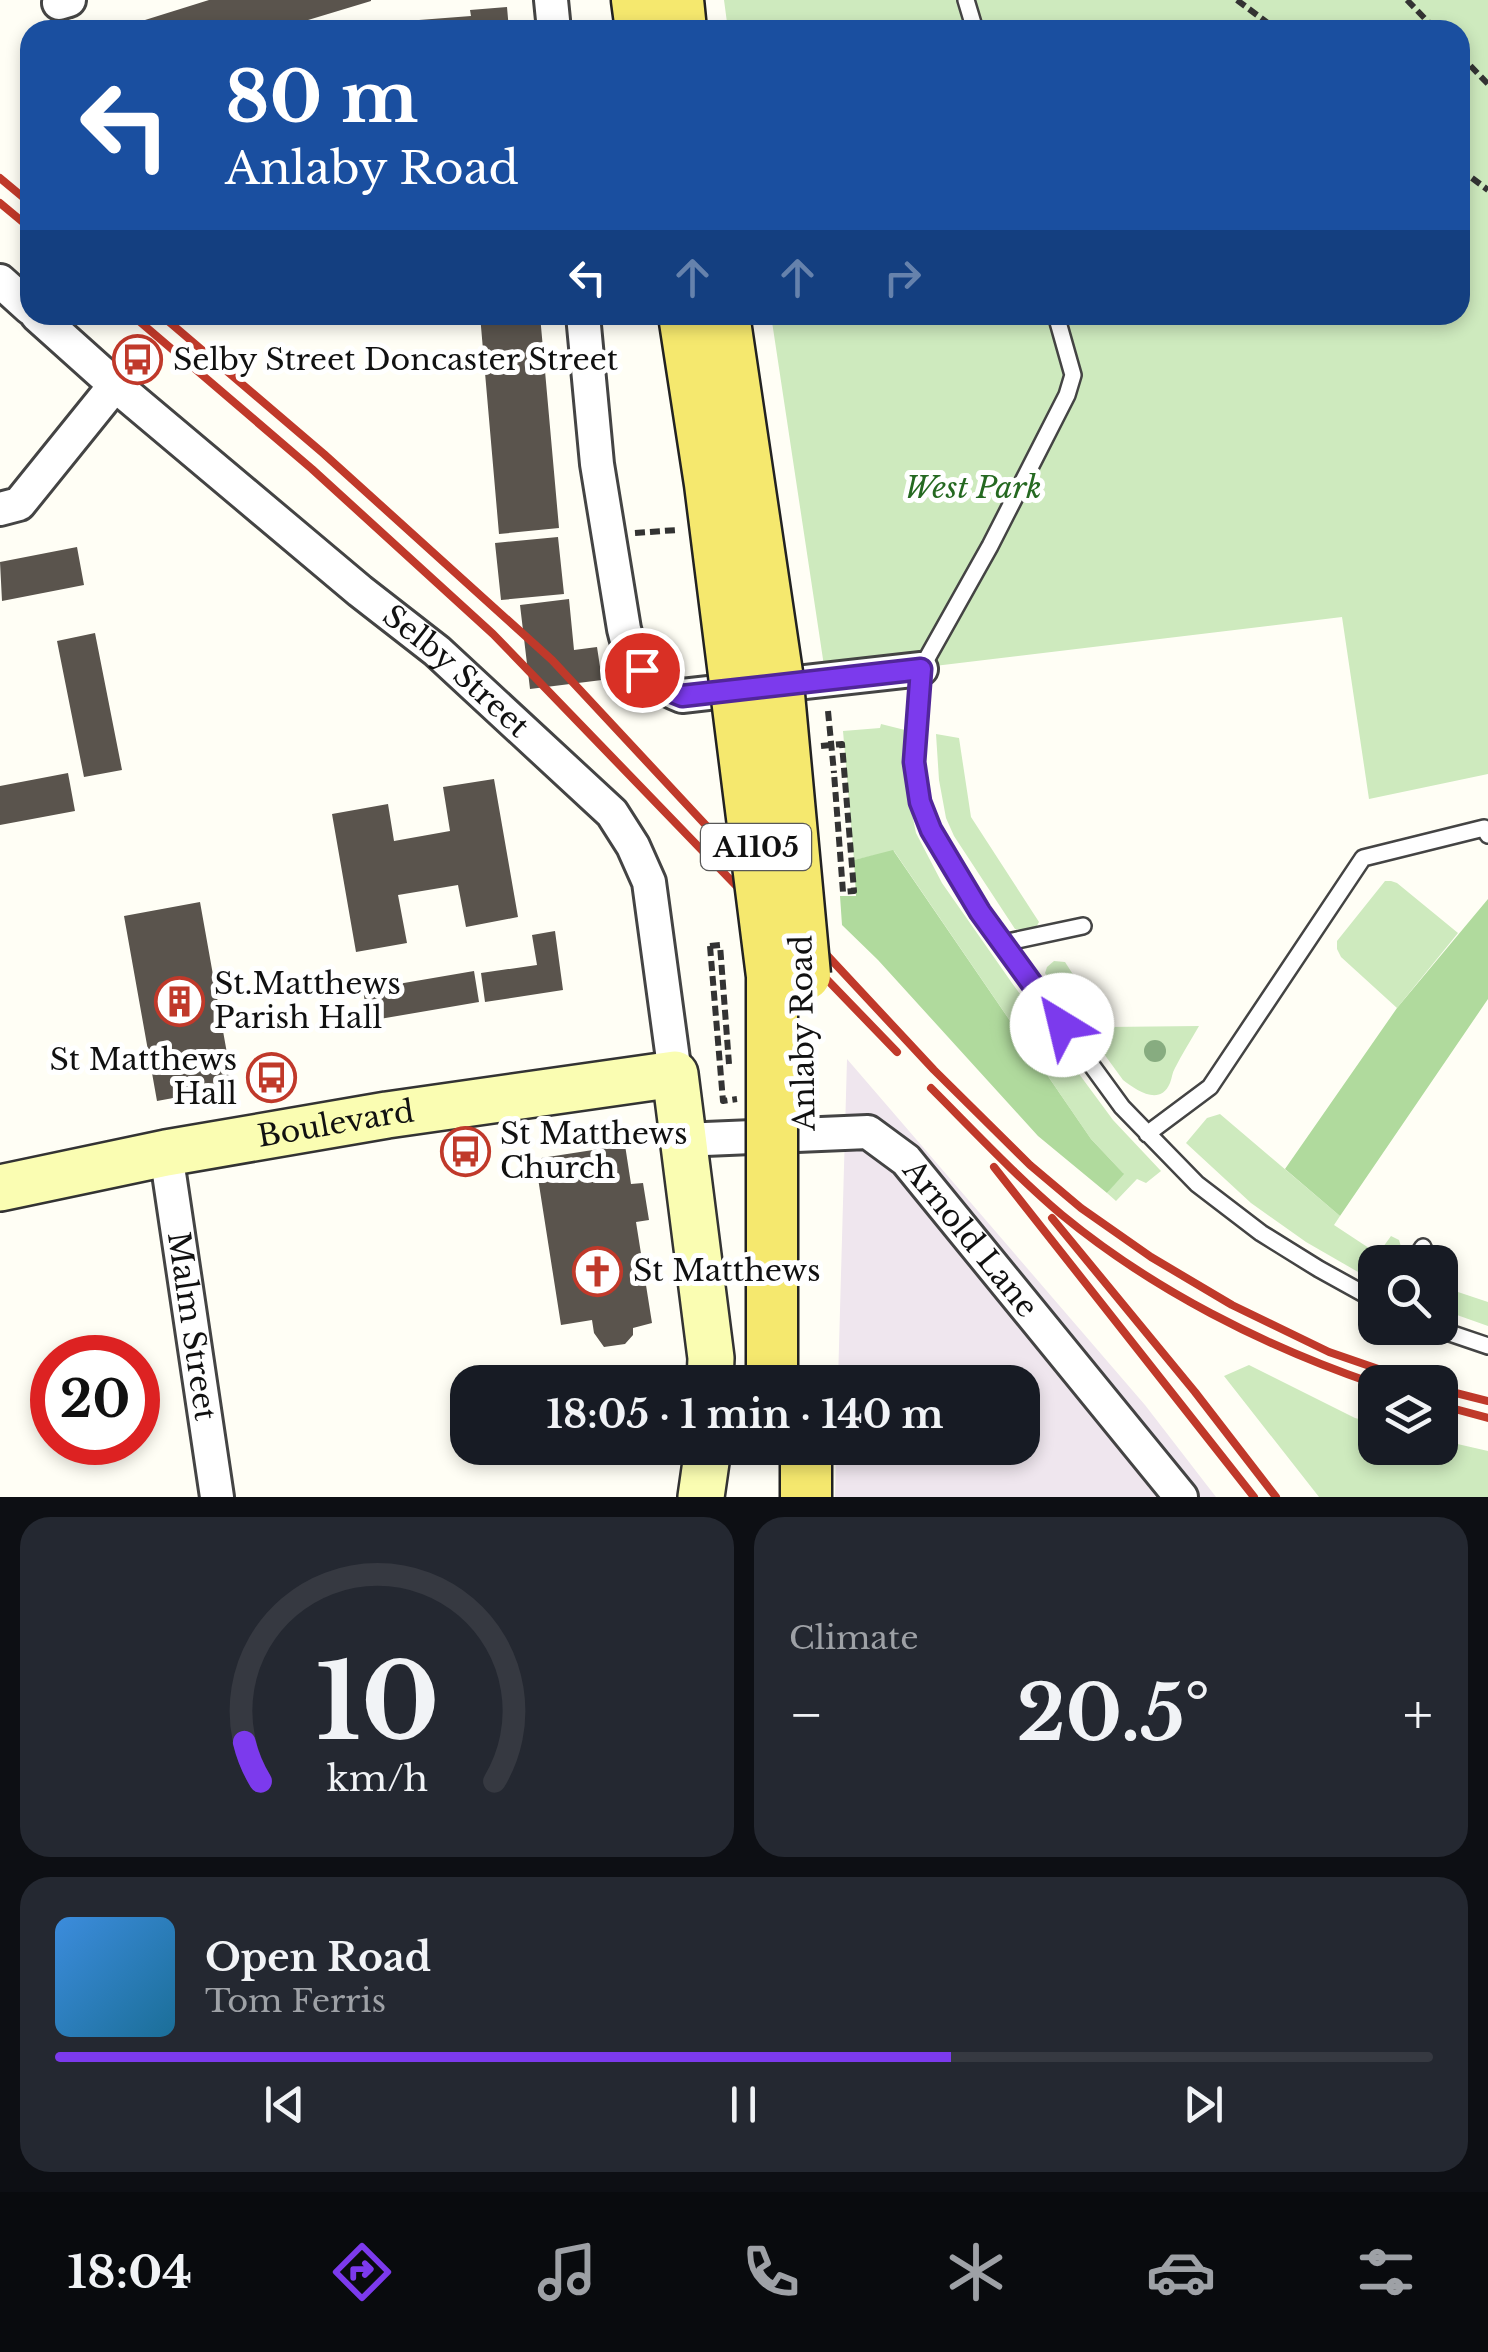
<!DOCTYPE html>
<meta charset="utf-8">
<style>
:root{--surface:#171b24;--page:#242831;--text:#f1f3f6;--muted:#9ea1a6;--line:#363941;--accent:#7c3aed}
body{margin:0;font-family:"Libre Baskerville",serif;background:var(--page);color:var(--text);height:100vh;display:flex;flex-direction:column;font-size:38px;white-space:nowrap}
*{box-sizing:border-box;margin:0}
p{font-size:32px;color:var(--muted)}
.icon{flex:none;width:55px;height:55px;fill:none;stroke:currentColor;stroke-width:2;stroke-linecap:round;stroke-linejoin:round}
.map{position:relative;height:1497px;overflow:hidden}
.details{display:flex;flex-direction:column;gap:20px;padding:20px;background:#0d0f14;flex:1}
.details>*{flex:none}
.hud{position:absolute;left:20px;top:20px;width:1450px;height:305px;border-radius:30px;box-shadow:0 5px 15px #0003;background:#1a4fa0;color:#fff;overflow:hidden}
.tools{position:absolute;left:1358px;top:1245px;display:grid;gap:20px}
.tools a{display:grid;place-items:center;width:100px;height:100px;border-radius:20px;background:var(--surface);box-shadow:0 5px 15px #0003;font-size:50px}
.speed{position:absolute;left:30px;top:1335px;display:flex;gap:20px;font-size:50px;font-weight:700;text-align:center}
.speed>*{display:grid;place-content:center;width:130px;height:130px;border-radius:50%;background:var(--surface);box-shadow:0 5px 15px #0003;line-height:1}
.speed .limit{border:15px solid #d22;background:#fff;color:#111}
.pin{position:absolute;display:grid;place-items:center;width:85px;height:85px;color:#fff;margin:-42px;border:5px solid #fff;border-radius:50%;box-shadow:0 2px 10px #0007}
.me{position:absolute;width:110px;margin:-55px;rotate:324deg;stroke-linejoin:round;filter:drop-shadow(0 0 8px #0008)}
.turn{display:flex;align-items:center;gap:35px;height:210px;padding:0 40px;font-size:45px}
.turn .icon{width:130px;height:130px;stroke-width:2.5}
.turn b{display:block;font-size:70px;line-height:85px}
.lanes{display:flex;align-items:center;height:95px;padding:0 40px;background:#0003;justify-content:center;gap:50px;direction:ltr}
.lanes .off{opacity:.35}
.big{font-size:75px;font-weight:800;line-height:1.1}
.details .widget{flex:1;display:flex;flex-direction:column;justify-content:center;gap:15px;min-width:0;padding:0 35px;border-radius:30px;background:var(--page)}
.details .dial{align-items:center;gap:0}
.dial svg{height:260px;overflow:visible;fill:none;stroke:var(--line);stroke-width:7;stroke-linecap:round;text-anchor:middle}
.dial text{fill:var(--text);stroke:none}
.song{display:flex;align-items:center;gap:30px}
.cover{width:120px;height:120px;border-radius:15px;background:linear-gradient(135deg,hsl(210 70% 55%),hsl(200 70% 35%))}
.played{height:10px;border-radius:5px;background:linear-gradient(90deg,var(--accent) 65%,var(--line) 65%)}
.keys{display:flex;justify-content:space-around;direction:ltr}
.heat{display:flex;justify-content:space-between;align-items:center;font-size:55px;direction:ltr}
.details .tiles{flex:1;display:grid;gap:20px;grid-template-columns:1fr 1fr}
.widget:last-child{grid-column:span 2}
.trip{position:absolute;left:450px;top:1365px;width:590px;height:100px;border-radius:30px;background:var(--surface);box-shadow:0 5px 15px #0003;font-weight:800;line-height:100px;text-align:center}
.dock{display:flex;height:160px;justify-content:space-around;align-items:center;background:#090b0e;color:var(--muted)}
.dock .icon{width:70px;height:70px}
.dock .current{color:var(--accent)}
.dock b{font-size:45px;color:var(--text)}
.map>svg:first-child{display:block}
.industrial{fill:#efe6ee}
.green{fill:#ceeabe}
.forest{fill:#b0da9d}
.building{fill:#5a544d}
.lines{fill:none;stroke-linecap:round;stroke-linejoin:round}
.lane-casing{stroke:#444;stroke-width:20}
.street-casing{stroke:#444;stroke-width:38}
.secondary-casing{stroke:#333;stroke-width:50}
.primary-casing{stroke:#222;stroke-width:55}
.path{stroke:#333;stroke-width:6;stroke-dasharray:10 5;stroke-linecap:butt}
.lane{stroke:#fff;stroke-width:15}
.street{stroke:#fff;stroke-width:32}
.secondary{stroke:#fafdb2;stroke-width:45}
.primary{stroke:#f5e86e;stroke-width:50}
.rail{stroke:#c0392a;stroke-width:8}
.primary-bridge-casing{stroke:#222;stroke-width:55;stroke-linecap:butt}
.path-bridge{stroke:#333;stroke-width:6;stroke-dasharray:10 5;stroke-linecap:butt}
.primary-bridge{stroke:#f5e86e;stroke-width:50}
.tree{fill:#87ac80}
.route-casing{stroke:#51269a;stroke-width:25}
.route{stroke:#7c3aed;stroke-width:18}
.labels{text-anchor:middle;stroke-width:10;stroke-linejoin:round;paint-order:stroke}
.shield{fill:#fff;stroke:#585858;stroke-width:2.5}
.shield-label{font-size:28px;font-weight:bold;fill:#111}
.poi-label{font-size:30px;fill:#111;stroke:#fff;text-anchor:start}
.park-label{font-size:30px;font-style:italic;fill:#256921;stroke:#fff}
.street-label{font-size:30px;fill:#111;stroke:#fff}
</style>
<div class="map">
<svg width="1488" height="1497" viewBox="0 0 1488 1497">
<rect width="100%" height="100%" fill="#fffef5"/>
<path class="industrial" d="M847,1059L1145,1405L1216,1497H835L836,1448H1022V1382H838Z"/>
<path class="green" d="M724,0H1488V774L1369,799L1342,617L826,679L771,315H1460V30H728Z
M881,724L905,730L904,775L916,833L942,883L1012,983L1113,1120L1161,1171L1146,1183L1137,1179L1116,1201L1107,1193L1123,1173L1091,1139L894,851L854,860L843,731L880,728Z
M936,734L959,738L971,817L1039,922L1034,931L1015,929L954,836L946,818L939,780Z
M1385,881H1391L1397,883L1458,933L1397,1008L1341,957L1337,949V941Z
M1054,961L1065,962L1107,1027L1199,1026C1191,1040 1182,1054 1175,1068C1172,1073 1172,1078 1170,1083C1160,1107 1136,1090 1123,1080L1045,973L1047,967Z
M1220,1114L1340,1216L1334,1225L1378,1254L1391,1236L1399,1240L1402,1250L1397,1262H1375V1279L1372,1280L1306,1242L1251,1203L1186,1143L1207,1118Z
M1446,1263L1457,1269L1449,1289L1488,1302V1326L1440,1309V1266Z
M1249,1365L1355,1418L1375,1423V1448H1440V1440L1488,1451V1497H1319L1224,1376Z"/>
<path class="forest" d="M893,850L1091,1139L1124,1174L1107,1193L1038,1136L878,960L842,925L840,896H856L854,860Z
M1488,899V999L1340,1216L1285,1169L1397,1008Z"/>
<path class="building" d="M209,0H371V1L275,30H113Z
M507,7L509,30H420L419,20L471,16L470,10Z
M480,315H540L559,528L499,534Z
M558,537L564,594L501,600L495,543Z
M77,547L84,585L2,601L0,562Z
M569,599L574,650L597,647L602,680L530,689L520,605Z
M95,633L122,770L84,777L57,641Z
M68,773L75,811L0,825V786Z
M494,779L518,917L466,927L458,885L398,895L407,943L356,952L332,814L388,804L394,841L450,831L443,787Z
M200,902L233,1087L157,1101L124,916Z
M555,931L563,990L485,1002L481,973L537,965L532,935Z
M474,971L479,1002L368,1021L363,990Z
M625,1145L631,1184L643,1183L649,1220L636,1222L652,1323L633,1328V1335L625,1344L604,1347L594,1333L592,1320L561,1325L535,1159Z"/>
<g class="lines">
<defs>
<path id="lane" d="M966,0L975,30
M1056,315L1073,375L1067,395L990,546L921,669L914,762L920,802L931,829L980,912L1122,1107L1197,1184L1261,1233L1319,1269L1375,1300
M1003,943L1083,926
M1147,1134L1210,1087L1363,858L1484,828L1488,835
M1413,1262L1423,1247
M1435,1328L1488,1346"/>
<g id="street">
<path d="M551,0L554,30"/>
<path d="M59,3L69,0"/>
<path d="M0,281L30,308"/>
<path id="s1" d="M37,315L115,385L360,591L437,651L612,813L633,846L649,882L675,1074"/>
<path d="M583,315L597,464L624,629C633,667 646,681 682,696L921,669"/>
<path d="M0,509L19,504L115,385"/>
<path id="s2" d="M682,1140L868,1132L906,1160L1181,1497"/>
<path id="s3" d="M166,1153L217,1497"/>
</g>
<g id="secondary">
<path id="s4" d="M0,1188L166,1153L387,1115L675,1074L711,1358L710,1382"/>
<path d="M701,1497L708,1448"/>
</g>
<path id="primary" d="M637,0L641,30
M678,0L681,30
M806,1448V1497"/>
</defs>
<use href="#lane" class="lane-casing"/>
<use href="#street" class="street-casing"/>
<use href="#secondary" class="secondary-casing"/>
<use href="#primary" class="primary-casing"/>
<path class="path" d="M1237,0L1277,30
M1407,0L1436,30
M1460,55L1488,84
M1460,169L1488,190
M635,533L677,530
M828,711L834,773
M710,946L720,945L729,1064"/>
<use href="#lane" class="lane"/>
<use href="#street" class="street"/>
<use href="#secondary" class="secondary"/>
<use href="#primary" class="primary"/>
<path class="rail" d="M0,178L30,203
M0,203L30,228
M132,315L312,469L493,634L897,1052
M161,315L324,454L552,660L934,1070L1030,1165L1081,1208L1151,1257L1232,1305L1329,1352L1416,1382
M931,1088C974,1131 1016,1176 1062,1215C1153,1290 1264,1346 1375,1384
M994,1167L1254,1497
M1052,1218L1195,1392L1276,1497
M1440,1389L1488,1401
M1440,1405L1488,1418"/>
<defs>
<path id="primary-bridge" d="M684,315L710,484L772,976V1382
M724,315L777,673L805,975"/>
</defs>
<use href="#primary-bridge" class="primary-bridge-casing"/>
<path class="path-bridge" d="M821,746L842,744L854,891L843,892L834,773
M710,946L723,1101L737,1099"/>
<use href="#primary-bridge" class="primary-bridge"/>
</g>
<circle class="tree" cx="1155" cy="1051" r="11"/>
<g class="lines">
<defs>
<path id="route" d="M642,670L662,688L682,696L921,669L914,762L920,802L931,830L980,912L1062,1025"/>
</defs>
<use href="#route" class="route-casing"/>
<use href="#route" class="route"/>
</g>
<defs>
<symbol id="bus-ring" viewBox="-11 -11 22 22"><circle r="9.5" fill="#fff" stroke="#c0392a" stroke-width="1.5"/><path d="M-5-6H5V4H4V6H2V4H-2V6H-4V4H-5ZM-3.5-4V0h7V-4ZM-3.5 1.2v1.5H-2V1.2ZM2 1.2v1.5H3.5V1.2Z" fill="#c0392a"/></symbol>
<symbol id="building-ring" viewBox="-11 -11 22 22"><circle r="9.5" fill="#fff" stroke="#c0392a" stroke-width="1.5"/><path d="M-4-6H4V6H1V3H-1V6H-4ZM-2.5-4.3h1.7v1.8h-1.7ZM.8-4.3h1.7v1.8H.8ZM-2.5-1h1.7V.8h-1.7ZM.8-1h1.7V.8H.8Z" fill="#c0392a"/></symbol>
<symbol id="church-ring" viewBox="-11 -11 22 22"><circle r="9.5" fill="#fff" stroke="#c0392a" stroke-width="1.5"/><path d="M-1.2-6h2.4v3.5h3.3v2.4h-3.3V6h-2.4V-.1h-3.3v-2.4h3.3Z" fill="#c0392a"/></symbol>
</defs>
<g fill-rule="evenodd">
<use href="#bus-ring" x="110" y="332" width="55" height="55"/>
<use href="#building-ring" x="152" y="974" width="55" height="55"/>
<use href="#bus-ring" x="244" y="1050" width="55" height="55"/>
<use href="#bus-ring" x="438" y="1124" width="55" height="55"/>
<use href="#church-ring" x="570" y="1244" width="55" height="55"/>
</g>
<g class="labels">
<rect class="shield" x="701" y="824" width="110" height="46" rx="8"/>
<g class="shield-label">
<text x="756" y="857">A1105</text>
</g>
<g class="poi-label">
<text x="173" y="370">Selby Street Doncaster Street</text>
<text x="214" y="994">St.Matthews<tspan x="214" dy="34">Parish Hall</tspan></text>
<text x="237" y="1070" text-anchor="end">St Matthews<tspan x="237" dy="34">Hall</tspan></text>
<text x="500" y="1144">St Matthews<tspan x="500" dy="34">Church</tspan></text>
<text x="633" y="1281">St Matthews</text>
</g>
<g class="park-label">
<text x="973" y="498">West Park</text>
</g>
<g class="street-label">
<text dy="10" stroke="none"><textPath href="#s1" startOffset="550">Selby Street</textPath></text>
<text transform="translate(803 1033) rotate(-91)" y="10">Anlaby Road</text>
<text dy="10" stroke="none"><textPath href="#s4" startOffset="342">Boulevard</textPath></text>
<text dy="10" stroke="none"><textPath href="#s2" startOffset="335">Arnold Lane</textPath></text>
<text dy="10" stroke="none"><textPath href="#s3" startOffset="175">Malm Street</textPath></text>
</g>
</g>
</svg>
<div class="tools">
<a><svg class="icon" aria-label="search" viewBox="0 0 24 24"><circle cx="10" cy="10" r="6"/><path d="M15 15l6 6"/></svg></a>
<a><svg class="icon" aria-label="layers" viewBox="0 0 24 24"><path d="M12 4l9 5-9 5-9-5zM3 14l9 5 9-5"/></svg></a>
</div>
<div class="speed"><div class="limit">20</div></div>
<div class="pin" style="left:642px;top:670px;background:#d93025"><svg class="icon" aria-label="arrive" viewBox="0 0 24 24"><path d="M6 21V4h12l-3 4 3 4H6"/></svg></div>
<svg class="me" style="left:1062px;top:1025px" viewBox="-20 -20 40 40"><circle r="19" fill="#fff"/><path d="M0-13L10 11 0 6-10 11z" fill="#7c3aed"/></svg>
<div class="trip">18:05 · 1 min · 140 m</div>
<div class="hud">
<div class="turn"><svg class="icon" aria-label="left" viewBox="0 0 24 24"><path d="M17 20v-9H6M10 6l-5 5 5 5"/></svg><div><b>80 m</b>Anlaby Road</div></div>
<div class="lanes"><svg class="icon" aria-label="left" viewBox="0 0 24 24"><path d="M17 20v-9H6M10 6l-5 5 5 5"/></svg><svg class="icon off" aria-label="ahead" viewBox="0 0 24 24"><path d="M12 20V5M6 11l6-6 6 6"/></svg><svg class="icon off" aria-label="ahead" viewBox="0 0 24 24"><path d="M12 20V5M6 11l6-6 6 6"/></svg><svg class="icon off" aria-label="right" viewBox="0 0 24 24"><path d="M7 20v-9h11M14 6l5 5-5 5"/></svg></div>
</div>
</div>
<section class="details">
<div class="tiles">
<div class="widget dial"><svg viewBox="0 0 100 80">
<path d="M14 69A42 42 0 1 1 86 69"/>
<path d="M14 69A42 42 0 0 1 9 57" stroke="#7c3aed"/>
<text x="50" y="56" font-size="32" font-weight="700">10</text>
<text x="50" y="72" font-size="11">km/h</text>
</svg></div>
<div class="widget"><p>Climate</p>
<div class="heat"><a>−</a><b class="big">20.5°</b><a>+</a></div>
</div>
<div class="widget">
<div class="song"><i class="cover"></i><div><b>Open Road</b><p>Tom Ferris</p></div></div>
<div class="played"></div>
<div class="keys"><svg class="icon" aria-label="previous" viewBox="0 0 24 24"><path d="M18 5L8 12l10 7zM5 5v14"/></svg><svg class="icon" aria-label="pause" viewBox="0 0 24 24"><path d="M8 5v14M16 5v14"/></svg><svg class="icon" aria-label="next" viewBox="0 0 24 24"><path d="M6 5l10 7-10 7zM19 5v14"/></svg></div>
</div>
</div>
</section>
<nav class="dock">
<b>18:04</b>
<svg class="icon current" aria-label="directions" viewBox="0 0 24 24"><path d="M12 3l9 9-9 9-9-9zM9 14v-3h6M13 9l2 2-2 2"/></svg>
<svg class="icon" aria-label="music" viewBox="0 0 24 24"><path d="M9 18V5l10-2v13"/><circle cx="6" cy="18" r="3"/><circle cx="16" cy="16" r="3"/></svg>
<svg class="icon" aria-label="phone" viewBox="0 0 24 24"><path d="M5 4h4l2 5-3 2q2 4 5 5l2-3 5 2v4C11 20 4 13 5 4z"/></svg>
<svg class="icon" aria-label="climate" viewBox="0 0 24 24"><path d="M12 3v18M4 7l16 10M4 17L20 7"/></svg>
<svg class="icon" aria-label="car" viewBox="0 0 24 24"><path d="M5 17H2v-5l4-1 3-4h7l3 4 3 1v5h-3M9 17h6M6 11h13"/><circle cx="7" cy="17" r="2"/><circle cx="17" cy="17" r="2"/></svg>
<svg class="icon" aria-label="filters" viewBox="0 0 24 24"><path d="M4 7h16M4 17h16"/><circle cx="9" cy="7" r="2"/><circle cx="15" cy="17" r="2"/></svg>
</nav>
